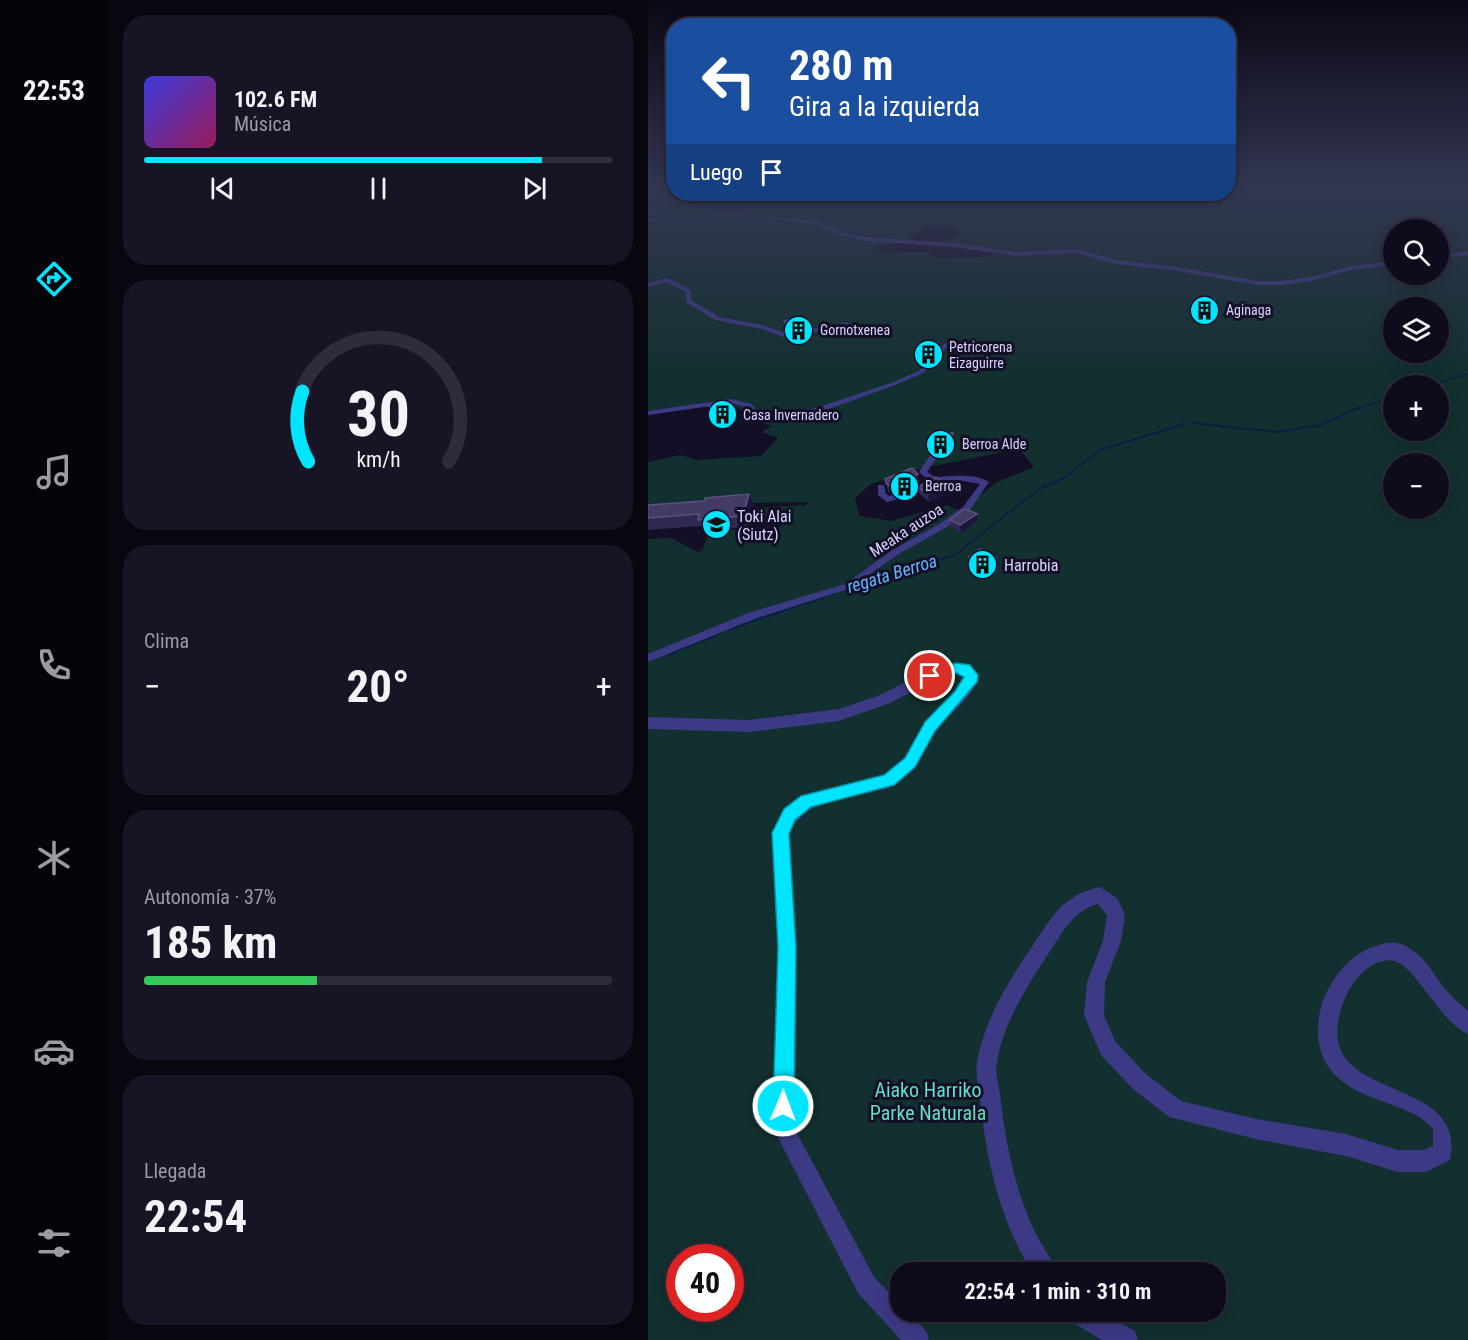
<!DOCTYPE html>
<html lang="es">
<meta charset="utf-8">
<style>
:root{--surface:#0e0b1c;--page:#171425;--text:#f1f3f6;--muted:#9b9ba3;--line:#2e2b3b;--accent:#00e5ff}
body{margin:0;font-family:"Roboto Condensed",sans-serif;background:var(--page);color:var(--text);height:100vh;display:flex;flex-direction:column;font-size:22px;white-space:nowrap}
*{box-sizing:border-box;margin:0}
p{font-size:20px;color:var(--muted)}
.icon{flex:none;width:33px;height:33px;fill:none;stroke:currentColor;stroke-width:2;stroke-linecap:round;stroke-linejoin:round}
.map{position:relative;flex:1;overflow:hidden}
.drawer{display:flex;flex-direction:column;gap:15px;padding:15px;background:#08060f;width:540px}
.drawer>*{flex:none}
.guide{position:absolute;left:18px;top:18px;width:570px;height:183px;border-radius:24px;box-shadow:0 3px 15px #0003,0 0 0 2px var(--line);background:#1a4fa0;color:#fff;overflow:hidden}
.buttons{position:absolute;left:735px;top:219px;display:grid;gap:12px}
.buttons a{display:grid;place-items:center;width:66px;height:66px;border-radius:50%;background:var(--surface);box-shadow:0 3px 15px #0003,0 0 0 2px var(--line);font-size:30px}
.speed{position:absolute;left:18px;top:1244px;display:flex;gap:12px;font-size:30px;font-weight:700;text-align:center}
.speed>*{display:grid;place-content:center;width:78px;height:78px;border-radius:50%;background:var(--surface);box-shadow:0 3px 15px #0003,0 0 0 2px var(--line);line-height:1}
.speed .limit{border:9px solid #d22;background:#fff;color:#111}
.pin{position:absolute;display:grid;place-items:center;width:51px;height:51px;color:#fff;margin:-26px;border:3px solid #fff;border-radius:50%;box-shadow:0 2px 6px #0007}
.me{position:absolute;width:66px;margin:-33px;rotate:1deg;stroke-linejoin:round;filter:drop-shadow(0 0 4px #0008)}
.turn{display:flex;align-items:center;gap:21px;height:126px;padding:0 24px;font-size:27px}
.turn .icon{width:78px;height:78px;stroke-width:2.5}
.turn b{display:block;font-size:42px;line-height:51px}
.then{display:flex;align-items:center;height:57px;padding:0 24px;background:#0003;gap:12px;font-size:22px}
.big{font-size:45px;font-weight:700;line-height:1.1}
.drawer .widget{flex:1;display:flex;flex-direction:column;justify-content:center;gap:9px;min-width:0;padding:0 21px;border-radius:24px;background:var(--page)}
.drawer .dial{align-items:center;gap:0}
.dial svg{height:156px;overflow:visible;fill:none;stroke:var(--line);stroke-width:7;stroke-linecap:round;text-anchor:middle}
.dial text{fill:var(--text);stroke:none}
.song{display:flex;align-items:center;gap:18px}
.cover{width:72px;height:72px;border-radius:9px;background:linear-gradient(135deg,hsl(240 70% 55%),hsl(330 70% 35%))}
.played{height:6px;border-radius:3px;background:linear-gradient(90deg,var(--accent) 85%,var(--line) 85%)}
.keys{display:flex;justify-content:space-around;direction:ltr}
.heat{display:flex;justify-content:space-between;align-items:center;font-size:33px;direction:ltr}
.charge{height:9px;border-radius:4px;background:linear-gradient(90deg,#34c759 37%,var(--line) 0)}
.trip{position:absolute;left:242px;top:1262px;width:336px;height:60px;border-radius:24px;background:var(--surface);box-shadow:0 3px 15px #0003,0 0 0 2px var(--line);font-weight:700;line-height:60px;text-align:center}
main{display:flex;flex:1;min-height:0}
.tab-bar{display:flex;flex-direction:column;width:108px;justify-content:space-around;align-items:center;background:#06040b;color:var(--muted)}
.tab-bar .icon{width:42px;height:42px}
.tab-bar .current{color:var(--accent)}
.tab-bar b{font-size:27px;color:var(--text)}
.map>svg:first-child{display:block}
.green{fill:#12302f;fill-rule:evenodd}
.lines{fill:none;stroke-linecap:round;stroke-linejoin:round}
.stream-far2{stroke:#0a1f44;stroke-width:1.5}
.stream-far1{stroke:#0a1f44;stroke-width:2}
.stream{stroke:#0a1f44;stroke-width:3}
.minor{fill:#3d3a85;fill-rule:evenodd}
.tertiary{fill:#3d3a85;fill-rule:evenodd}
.wall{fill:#312854}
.shaded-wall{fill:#1d163a}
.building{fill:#433a66;stroke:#5a527e;stroke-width:1.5}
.route{fill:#00e5ff;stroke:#0095a6;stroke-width:1.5}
.labels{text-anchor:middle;stroke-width:6;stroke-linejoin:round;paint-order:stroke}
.far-poi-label{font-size:14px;fill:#d9d4ff;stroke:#130f26;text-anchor:start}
.poi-label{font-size:16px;fill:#d9d4ff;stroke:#130f26;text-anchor:start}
.street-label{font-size:16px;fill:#d9d4ff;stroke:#130f26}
.water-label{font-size:18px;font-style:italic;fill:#62b6ff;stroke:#130f26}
.near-park-label{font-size:20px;fill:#5fe0c0;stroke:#130f26}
</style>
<main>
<nav class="tab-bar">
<b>22:53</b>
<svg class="icon current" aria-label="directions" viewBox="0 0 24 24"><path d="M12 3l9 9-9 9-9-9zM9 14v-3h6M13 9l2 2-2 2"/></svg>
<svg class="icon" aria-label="music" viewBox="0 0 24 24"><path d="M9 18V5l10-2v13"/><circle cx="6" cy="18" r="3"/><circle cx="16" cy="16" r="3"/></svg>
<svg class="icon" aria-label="phone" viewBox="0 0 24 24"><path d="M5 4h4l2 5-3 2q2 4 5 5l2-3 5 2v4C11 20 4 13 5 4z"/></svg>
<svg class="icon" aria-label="climate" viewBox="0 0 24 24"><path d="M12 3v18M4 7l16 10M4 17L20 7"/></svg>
<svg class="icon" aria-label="car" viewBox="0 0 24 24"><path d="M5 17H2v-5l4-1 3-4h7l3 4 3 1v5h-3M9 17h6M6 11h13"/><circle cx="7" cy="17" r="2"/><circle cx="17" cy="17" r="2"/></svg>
<svg class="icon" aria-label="filters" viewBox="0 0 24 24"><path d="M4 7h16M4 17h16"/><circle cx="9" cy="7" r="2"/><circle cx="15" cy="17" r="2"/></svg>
</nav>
<section class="drawer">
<div class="widget">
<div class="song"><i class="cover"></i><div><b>102.6 FM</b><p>Música</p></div></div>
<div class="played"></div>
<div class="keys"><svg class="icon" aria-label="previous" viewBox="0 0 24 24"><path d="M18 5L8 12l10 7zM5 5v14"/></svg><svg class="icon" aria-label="pause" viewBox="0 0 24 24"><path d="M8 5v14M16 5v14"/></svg><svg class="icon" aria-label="next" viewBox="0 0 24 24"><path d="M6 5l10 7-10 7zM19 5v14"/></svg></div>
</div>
<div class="widget dial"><svg viewBox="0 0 100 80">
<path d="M14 69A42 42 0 1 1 86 69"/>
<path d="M14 69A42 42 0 0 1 11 33" stroke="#00e5ff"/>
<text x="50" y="56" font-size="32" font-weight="700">30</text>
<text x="50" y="72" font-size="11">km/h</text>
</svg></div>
<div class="widget"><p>Clima</p>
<div class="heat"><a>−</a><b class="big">20°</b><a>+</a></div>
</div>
<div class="widget"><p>Autonomía · 37%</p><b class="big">185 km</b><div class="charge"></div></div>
<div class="widget"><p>Llegada</p><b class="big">22:54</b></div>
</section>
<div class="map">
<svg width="820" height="1340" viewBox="0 0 820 1340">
<rect width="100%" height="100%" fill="#130f26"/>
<path class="green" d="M0,188H25L26,194H580L581,188H820V1340H0V539L24,538L49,552L54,551L61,532L120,527L119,535L135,524L101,525L105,508L154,505L155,507L161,502L107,503L0,514V462L33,455L48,460L113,456L130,438L114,432L123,426L95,415L91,408L78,404L0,414ZM304,226L310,234L294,243L346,253L337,257L289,258L279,252L234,251L228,247L261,239L276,227ZM746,230H790V274H746ZM746,308H790V352H746ZM746,386H790V430H746ZM371,449L386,467L349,482L312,511L299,505L244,521L211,516L207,498L223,484L274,468ZM746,464H790V508H746ZM32,1257H82V1308H32ZM252,1272H567V1311H252Z"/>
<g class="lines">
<path class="stream-far2" d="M779,386L820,374
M709,409L746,396"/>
<path class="stream-far1" d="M545,423L628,432L673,425L712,407
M277,565L308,554L391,489L416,478L452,450L536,424"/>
<path class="stream" d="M206,585L282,564
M81,629L186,593
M20,654L70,634"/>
<path class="minor" d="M84,214L167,221L197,233L217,237L307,243L368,252L428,249L469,260L530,267L609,281H634L663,277L703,266L746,261V265L703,270L663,281L634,285H609L530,271L469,264L428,253L368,256L307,247L217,241L193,235L166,223L84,216L0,221V219Z
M820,251V255L790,259V255Z
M19,278L43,290V300L71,317L115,325L139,334L199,322L202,324L138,338L114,329L67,320L38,302V292L18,282L0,287V283Z
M297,343L302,344L275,373L247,385L172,412L113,420L98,407L83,403L0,415V411L83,399L103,404L115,416L168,408L243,383L271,371Z
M285,451H288L292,453L279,472L287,477C303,476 327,473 341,482L321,511L297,528L249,555L203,588L106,619L0,662V654L100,613L197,584L243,551L291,524L315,507L332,484L310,480L286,482L276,490L265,495L239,502L230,495V485H236L238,494L241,496L265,489L280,480L271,472Z"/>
<path class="tertiary" d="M0,208L9,210L10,211L0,217Z
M308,663L322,665L330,675C327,694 308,709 295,722C277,743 270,773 244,786C238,790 229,790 222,792C188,801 159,800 140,834L148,948L145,1126L226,1277L252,1304V1311H258L278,1331L281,1340H253L210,1293L125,1128L130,948L124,833L136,810L153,796L236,775L257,757L277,723L307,691L316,677L308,673L287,680L242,703L191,721L101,732L0,729V717L101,720L191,709L232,695L277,672Z
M452,887L469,898L477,915L473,941L457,982L456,1015L467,1041L498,1074L533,1101L608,1119L698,1134L750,1150H776L785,1146V1129C763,1100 702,1104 678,1063C656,1023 682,965 722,948C731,945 739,941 749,943C772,948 784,972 797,989C804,997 812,1004 820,1011V1034C792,1022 767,965 746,961C735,958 721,966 713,974C700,987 695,1001 691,1018C672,1104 820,1073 802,1160L778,1172H750L698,1156L608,1139L521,1117L484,1088L453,1055L436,1015L439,982L455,941L459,915L450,904C423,911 412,937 397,959C377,990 355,1024 349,1062C347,1073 350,1084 352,1094C357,1139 366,1186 385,1228C392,1243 402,1256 409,1272H384C352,1221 338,1158 332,1099C331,1087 327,1074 329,1062C336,1021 360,982 383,948C404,917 413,896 452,887Z
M415,1311H450L487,1331L490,1340H454L419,1319Z"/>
</g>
<path class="wall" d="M567,299L566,306L560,314L544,312L545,306Z
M136,321L155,329L141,331L138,328Z
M305,433L306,440L303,449L286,447L285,440Z
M237,479L272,481L256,490L242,493L240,491Z
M299,485L300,493L281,502L272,494L270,487Z
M0,505H106L100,527L55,531L53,526L0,530Z
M329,514V521L313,533L303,527L302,520Z
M321,557L349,565L338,574L322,565Z"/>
<path class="shaded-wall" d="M567,299L566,306L560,314L561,308Z
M153,322L155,329L141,331L139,325Z
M81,410L84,417L68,421L65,414Z
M305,433L306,440L303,449L302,441Z
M270,474L272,481L256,490L242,493L241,486Z
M299,485L300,493L281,502L280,494Z
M101,494L106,505L100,527L95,516Z
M329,514V521L313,533L312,525Z
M348,558L349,565L338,574L337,567Z"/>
<path class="building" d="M552,297L567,299L561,308L545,306Z
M148,318L153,322L139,325L136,321Z
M77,402L81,410L65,414L61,406Z
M288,432L305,433L302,441L285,440Z
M264,468L270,474L254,483L241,486L238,483L237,479Z
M288,477L299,485L280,494L270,487Z
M101,494L95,516L50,520L51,514L0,518V505L56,501L57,498Z
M317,509L329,514L312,525L302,520Z
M332,549L348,558L337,567L321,557Z"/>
<linearGradient id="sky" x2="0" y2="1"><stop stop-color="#0a0815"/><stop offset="0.5" stop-color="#333752"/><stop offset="1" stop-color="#333752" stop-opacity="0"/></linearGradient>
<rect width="820" height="375" fill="url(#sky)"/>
<path class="route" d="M308,663L322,665L330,675L329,682L287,731L267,767L246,785L163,807L147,820L141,834L148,948L146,1106L143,1113L135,1116L128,1113L125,1106L130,948L124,833L136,809L153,796L236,775L257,758L277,722L307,691L316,677L308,673L282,681L275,676L277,672Z"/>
<defs>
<symbol id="building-disc" viewBox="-11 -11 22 22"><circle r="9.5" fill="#00e5ff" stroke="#130f26"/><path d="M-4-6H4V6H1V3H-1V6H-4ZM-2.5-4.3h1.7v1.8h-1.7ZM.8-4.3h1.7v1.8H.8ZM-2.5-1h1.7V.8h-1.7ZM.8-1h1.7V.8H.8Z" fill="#111"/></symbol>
<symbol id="school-disc" viewBox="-11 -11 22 22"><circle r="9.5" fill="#00e5ff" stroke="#130f26"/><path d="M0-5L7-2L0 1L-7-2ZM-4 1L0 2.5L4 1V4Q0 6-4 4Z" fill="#111"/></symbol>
</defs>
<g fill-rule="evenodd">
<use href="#building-disc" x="540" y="294" width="33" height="33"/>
<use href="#building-disc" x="134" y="314" width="33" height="33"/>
<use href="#building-disc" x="264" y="338" width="33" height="33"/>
<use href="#building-disc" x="58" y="398" width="33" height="33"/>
<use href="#building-disc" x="276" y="428" width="33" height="33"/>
<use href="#building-disc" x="240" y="470" width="33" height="33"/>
<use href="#school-disc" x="52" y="508" width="33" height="33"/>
<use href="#building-disc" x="318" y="548" width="33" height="33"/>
</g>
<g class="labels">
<g class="far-poi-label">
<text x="578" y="315">Aginaga</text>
<text x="172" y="335">Gornotxenea</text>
<text x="301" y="352">Petricorena<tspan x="301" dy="16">Eizaguirre</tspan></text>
<text x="95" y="420">Casa Invernadero</text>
<text x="314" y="449">Berroa Alde</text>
<text x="277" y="491">Berroa</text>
</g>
<g class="poi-label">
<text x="89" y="522">Toki Alai<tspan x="89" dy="18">(Siutz)</tspan></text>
<text x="356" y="571">Harrobia</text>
</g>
<g class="street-label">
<text transform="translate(258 530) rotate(-33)" y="6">Meaka auzoa</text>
</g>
<g class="water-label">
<text transform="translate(244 574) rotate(-17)" y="6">regata Berroa</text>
</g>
<g class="near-park-label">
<text x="280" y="1097">Aiako Harriko<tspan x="280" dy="23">Parke Naturala</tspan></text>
</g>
</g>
</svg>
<div class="buttons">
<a><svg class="icon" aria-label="search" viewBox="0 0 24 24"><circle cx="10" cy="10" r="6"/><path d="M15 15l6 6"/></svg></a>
<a><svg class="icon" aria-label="layers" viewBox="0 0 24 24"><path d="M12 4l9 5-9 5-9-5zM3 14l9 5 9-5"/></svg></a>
<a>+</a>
<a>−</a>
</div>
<div class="speed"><div class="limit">40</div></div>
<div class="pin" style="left:282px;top:676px;background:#d93025"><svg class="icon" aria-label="arrive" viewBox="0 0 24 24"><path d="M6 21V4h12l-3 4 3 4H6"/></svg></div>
<svg class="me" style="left:135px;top:1106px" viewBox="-20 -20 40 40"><circle r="17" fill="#00e5ff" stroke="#fff" stroke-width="3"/><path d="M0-11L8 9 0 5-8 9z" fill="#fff"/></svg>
<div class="trip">22:54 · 1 min · 310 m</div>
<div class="guide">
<div class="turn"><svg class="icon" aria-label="left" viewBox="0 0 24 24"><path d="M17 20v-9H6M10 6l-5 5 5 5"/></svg><div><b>280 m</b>Gira a la izquierda</div></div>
<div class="then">Luego<svg class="icon" aria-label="arrive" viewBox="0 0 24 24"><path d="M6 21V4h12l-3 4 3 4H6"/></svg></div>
</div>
</div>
</main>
